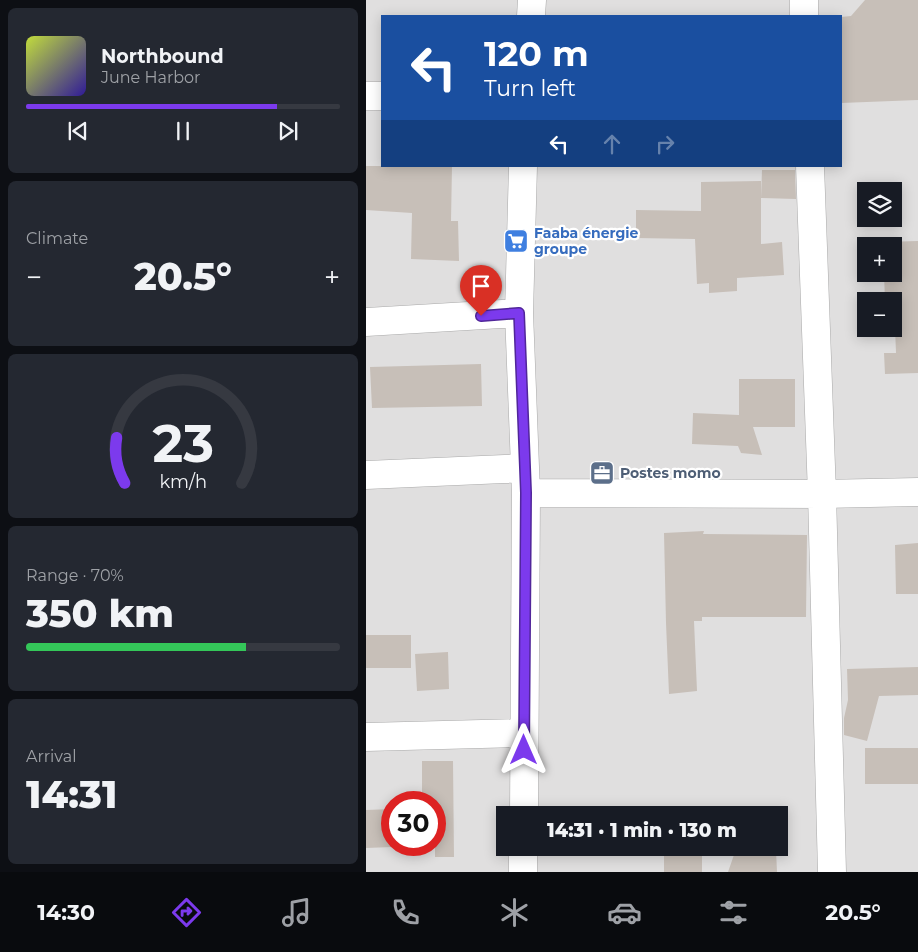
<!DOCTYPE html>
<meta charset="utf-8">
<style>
:root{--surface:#171b24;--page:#242831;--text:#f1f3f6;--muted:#9ea1a6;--line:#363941;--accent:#7c3aed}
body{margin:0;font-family:Montserrat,sans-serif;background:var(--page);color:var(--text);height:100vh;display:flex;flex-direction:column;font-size:19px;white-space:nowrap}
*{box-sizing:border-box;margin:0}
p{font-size:16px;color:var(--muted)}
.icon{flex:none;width:28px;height:28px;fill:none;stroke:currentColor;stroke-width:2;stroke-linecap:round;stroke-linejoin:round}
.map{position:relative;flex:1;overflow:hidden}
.drawer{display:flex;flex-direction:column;gap:8px;padding:8px;background:#0d0f14;width:366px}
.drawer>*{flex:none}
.banner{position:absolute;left:15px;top:15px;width:461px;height:152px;border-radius:0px;box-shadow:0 2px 12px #0003;background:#1a4fa0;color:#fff;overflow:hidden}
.controls{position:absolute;left:491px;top:182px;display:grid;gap:10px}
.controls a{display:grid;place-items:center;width:45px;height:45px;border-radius:0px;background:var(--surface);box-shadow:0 2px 12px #0003;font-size:25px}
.speed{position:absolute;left:15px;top:791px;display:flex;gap:10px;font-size:25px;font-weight:700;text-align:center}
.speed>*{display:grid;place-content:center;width:65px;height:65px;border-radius:50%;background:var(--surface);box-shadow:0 2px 12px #0003;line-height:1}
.speed .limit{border:8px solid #d22;background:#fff;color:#111}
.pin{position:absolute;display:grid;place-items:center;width:42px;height:42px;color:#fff;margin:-51px -21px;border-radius:50% 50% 50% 0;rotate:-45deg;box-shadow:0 0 5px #0007}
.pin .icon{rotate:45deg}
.me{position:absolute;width:55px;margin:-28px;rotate:0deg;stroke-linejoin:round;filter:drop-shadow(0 0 4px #0008)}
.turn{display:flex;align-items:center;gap:18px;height:105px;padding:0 20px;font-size:22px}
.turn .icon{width:65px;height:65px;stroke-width:2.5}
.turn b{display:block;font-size:35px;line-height:42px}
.lanes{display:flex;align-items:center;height:48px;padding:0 20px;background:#0003;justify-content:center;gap:25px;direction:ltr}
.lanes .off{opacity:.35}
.big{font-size:38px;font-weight:800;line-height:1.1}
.drawer .tile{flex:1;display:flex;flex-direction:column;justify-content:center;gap:8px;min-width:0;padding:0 18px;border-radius:8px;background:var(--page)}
.drawer .dial{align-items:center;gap:0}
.dial svg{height:130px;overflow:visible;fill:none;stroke:var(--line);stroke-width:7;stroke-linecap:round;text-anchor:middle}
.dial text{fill:var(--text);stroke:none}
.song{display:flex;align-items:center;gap:15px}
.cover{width:60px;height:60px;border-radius:8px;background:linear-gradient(135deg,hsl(70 70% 55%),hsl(250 70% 35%))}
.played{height:5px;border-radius:2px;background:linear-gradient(90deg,var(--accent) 80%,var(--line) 80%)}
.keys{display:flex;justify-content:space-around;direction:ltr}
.heat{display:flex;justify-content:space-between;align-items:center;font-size:28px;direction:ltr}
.charge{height:8px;border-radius:4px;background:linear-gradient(90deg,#34c759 70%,var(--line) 0)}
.trip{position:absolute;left:130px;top:806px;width:292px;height:50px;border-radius:0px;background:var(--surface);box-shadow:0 2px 12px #0003;font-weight:800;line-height:50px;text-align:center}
.tab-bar{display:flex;height:80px;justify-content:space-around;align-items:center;background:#090b0e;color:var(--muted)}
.tab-bar .icon{width:35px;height:35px}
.tab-bar .active{color:var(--accent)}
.tab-bar b{font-size:22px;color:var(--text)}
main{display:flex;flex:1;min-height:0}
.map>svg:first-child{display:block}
.residential{fill:#e0dfdf;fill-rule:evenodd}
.building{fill:#c7bfb8}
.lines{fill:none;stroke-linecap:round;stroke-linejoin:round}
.street-casing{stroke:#a9a9a9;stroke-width:29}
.street{stroke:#fff;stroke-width:28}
.route-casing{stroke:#51269a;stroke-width:12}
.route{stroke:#7c3aed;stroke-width:9}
.labels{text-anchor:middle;stroke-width:4.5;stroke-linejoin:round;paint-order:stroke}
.shop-label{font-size:14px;font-weight:bold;fill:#366cbe;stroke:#fff;text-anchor:start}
.service-label{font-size:14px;font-weight:bold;fill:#4e5e75;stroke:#fff;text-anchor:start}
</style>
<main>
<section class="drawer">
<div class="tile">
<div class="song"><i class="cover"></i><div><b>Northbound</b><p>June Harbor</p></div></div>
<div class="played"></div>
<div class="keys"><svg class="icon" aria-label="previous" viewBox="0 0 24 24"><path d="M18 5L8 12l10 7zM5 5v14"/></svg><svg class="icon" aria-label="pause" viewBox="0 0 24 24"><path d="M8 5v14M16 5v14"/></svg><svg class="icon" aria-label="next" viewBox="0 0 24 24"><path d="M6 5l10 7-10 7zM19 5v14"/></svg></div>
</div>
<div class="tile"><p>Climate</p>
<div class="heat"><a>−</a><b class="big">20.5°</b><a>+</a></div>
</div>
<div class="tile dial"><svg viewBox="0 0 100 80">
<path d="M14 69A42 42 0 1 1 86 69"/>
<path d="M14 69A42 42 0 0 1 9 41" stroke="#7c3aed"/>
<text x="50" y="56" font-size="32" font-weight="700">23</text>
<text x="50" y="72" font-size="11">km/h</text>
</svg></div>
<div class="tile"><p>Range · 70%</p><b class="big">350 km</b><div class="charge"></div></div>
<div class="tile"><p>Arrival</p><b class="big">14:31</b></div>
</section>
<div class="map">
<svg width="552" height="872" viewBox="0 0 552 872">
<rect width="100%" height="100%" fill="#f2efe9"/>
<path class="residential" d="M0,0H552V872H0ZM16,16H475V166H16ZM500,191H528V219H500ZM500,246H528V274H500ZM500,301H528V329H500ZM26,802H69V845H26ZM139,815H414V848H139Z"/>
<path class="building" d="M499,0H552V100L475,103V17L485,16Z
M0,166H86L85,221H92L93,261L45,259L46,213L0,210Z
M396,170H429L430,199L395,198Z
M395,181V244L416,242L418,275L371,278V291L343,293V283L331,284L329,239L270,238V210L335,211V182Z
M552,241V373L519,374L518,353H530L528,301H519L518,274H528V246H517V242Z
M115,364L116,406L6,408L4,367Z
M373,379H429V427H387L396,455L375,453L372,446L326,444L327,413L373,415Z
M338,531L337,534L441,535L440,617H336V621H328L331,691L303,694L300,623L298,533Z
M552,543V594H530L529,545Z
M0,635H45V668H0Z
M82,652L83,689L51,691L49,654Z
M552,667V695L513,696L501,741L478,735V718L482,700L481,669Z
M499,748H552V784H499Z
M56,761H87L88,857H69V802H56Z
M26,809V847L0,848V810Z
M298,848H336V872H298Z
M410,850L411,872H362L369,852Z"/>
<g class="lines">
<defs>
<path id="street" d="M438,0V16
M165,16L166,0
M0,96H16
M157,166L153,313L160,493L158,815
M444,166L456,494L466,872
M0,322L153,313
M0,475L159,468
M160,493L456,494L552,492
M0,737L158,733
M157,872V848"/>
</defs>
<use href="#street" class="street-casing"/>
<use href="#street" class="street"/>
</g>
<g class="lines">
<defs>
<path id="route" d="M115,316L153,313L160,493L158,750"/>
</defs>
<use href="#route" class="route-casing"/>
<use href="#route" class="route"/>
</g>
<defs>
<symbol id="supermarket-square" viewBox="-11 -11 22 22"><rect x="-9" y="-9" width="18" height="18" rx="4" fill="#3f7fe0" stroke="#fff"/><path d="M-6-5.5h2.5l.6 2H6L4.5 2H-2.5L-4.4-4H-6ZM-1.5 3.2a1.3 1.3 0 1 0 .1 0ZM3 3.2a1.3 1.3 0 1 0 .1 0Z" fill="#fff"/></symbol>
<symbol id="office-square" viewBox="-11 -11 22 22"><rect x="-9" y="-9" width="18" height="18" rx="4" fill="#5c6f8a" stroke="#fff"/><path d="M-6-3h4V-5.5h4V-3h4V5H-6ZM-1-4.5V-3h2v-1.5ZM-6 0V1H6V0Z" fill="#fff"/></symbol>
</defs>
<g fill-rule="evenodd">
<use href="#supermarket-square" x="136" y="227" width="28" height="28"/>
<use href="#office-square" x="222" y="459" width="28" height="28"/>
</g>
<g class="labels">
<g class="shop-label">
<text x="168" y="238">Faaba énergie<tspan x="168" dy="16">groupe</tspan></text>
</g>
<g class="service-label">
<text x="254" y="478">Postes momo</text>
</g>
</g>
</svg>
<div class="controls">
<a><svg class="icon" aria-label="layers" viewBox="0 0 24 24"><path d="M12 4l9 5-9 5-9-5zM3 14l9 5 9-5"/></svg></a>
<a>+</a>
<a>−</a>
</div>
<div class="speed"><div class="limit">30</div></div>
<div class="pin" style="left:115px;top:316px;background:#d93025"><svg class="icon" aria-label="arrive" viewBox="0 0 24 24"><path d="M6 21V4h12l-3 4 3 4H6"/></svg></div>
<svg class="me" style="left:158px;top:750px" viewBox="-20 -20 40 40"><path d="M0-17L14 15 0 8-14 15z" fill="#7c3aed" stroke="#fff" stroke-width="4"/></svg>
<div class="trip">14:31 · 1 min · 130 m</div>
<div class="banner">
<div class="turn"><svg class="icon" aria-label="left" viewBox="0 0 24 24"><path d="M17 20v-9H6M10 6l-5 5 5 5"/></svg><div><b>120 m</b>Turn left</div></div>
<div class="lanes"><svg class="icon" aria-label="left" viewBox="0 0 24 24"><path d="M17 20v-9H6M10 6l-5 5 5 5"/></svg><svg class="icon off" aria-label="ahead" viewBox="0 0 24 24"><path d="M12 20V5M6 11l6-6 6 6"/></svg><svg class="icon off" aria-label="right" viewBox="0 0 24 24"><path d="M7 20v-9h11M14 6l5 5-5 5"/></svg></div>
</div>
</div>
</main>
<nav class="tab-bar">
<b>14:30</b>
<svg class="icon active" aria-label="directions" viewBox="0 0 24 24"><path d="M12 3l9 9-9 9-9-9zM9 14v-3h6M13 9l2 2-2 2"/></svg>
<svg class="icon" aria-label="music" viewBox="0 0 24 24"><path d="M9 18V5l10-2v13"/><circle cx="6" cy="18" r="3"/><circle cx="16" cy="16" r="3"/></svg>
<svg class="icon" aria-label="phone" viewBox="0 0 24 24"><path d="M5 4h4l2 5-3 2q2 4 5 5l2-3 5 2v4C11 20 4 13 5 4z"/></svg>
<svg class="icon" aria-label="climate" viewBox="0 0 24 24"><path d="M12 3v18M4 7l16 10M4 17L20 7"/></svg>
<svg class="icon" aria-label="car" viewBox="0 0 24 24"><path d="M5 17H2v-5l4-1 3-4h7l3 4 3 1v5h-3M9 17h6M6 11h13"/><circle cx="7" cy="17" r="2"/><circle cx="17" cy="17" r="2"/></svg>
<svg class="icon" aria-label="filters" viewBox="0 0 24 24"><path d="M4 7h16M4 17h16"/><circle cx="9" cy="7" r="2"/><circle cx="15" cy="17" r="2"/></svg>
<b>20.5°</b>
</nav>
